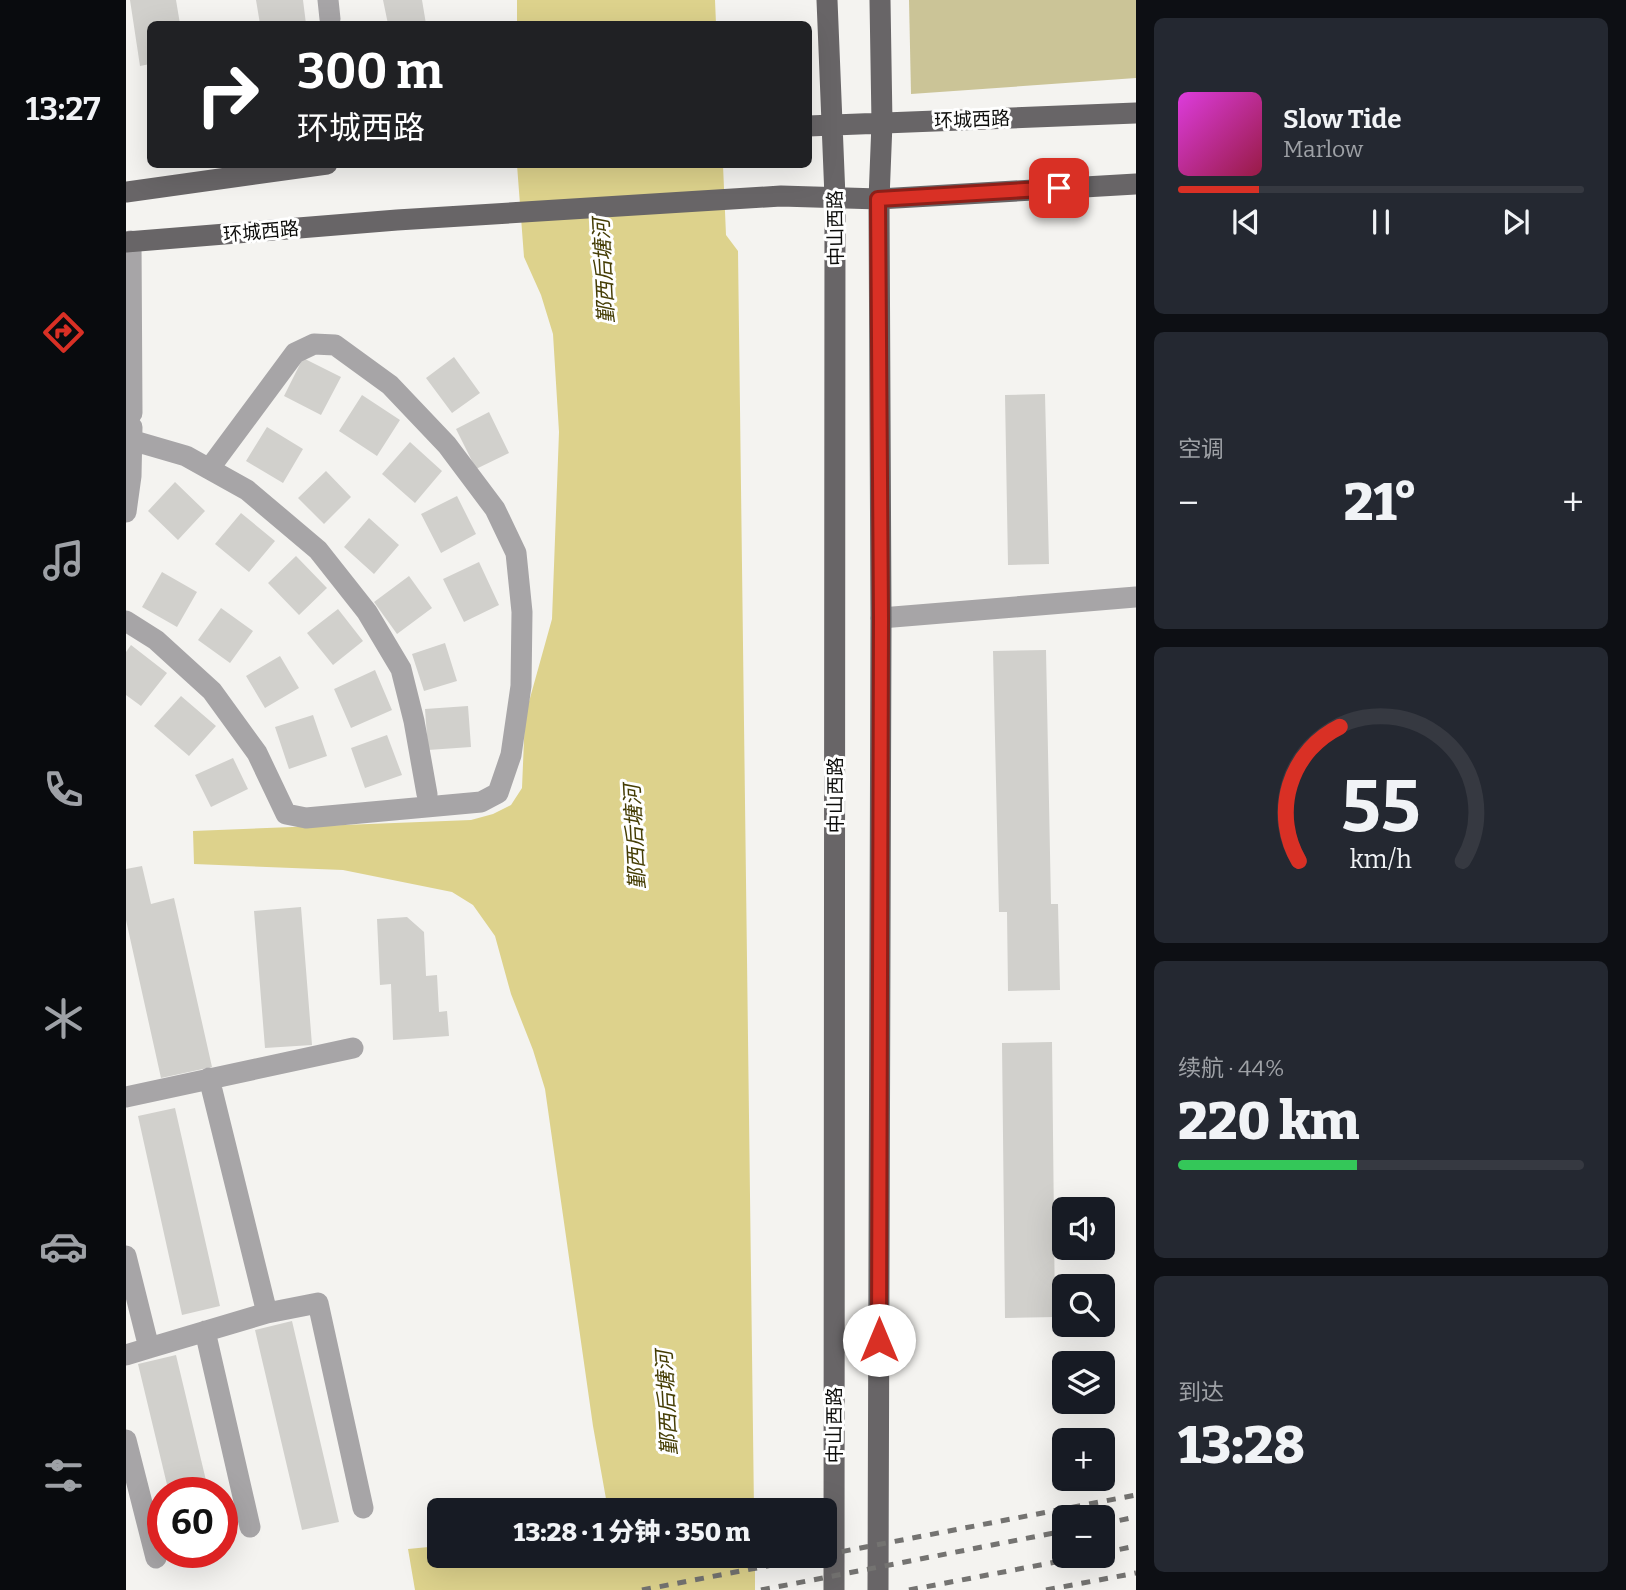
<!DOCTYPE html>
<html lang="zh">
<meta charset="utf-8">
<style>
:root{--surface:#171b24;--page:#242831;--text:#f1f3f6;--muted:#9ea1a6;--line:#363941;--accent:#d93025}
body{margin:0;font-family:Bitter,"Noto Sans SC",serif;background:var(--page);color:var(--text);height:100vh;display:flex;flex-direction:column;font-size:26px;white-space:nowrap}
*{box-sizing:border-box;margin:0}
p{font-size:23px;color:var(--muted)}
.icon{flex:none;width:38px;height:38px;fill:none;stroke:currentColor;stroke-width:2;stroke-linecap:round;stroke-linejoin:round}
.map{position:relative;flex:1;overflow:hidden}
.drawer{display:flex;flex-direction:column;gap:18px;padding:18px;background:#0d0f14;width:490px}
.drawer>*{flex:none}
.top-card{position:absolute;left:21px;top:21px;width:665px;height:147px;border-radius:10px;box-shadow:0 7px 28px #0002;background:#202124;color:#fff;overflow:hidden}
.controls{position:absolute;left:926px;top:1197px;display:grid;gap:14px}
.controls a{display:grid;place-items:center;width:63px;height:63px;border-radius:10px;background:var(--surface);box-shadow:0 7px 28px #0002;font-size:35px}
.speed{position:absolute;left:21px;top:1477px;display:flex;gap:14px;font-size:35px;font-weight:700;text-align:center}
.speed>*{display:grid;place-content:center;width:91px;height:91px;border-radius:50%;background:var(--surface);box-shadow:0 7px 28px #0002;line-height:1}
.speed .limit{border:10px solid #d22;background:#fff;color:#111}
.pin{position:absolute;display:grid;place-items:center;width:60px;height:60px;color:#fff;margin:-30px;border-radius:14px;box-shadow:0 4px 10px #0006}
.me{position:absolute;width:77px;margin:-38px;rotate:0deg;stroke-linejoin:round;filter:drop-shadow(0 0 5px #0008)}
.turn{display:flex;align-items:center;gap:24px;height:147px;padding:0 35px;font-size:32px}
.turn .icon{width:91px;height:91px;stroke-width:2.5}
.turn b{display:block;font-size:49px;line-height:60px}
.big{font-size:52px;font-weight:800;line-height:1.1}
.drawer .card{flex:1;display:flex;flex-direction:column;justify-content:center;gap:10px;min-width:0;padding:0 24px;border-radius:10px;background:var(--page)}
.drawer .dial{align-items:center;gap:0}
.dial svg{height:182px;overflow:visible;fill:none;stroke:var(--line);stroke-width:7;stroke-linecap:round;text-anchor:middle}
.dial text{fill:var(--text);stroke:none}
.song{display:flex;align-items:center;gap:21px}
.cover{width:84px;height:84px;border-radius:10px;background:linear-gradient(135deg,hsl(300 70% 55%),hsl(340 70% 35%))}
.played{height:7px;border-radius:4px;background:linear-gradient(90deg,var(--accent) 20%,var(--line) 20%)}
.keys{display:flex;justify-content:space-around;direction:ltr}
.heat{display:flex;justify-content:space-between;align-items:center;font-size:38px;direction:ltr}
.charge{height:10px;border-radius:5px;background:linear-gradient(90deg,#34c759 44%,var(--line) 0)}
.trip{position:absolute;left:301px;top:1498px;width:410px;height:70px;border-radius:10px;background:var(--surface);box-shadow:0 7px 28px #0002;font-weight:800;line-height:70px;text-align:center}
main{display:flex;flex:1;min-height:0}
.tab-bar{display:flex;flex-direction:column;width:126px;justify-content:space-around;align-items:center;background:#090b0e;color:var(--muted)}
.tab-bar .icon{width:49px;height:49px}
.tab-bar .selected{color:var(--accent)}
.tab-bar b{font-size:32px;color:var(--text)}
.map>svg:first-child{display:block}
.green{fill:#cbc497}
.water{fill:#ddd28c}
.building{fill:#d1d0cc}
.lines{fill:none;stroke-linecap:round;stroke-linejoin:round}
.minor{stroke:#a7a5a7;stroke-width:21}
.major{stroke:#686567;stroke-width:21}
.rail{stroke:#747371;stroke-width:5;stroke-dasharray:9 9;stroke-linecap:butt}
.route-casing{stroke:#8d1f18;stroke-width:18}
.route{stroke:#d93025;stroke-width:12}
.labels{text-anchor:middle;stroke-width:6;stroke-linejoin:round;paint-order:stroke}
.street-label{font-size:19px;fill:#0c0c0a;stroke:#fff}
.water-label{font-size:21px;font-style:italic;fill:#453d04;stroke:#fff}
</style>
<main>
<nav class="tab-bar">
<b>13:27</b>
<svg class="icon selected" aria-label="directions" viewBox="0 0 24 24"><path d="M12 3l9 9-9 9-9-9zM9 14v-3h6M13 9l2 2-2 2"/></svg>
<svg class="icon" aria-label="music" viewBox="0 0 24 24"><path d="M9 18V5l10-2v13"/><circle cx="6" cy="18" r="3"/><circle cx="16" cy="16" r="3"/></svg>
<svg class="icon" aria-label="phone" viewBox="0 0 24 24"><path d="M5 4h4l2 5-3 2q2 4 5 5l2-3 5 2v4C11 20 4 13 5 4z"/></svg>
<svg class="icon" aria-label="climate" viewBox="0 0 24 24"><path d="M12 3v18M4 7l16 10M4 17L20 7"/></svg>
<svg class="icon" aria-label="car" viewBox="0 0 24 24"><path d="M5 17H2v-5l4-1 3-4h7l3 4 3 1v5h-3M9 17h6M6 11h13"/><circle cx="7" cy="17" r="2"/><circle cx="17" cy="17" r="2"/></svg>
<svg class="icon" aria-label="filters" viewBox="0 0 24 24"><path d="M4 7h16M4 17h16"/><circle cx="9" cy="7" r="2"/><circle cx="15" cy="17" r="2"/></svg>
</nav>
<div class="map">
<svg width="1010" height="1590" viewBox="0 0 1010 1590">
<rect width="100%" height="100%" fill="#f4f3f0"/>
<path class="green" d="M783,0H1010V78L785,94Z"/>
<path class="water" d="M391,0H589L590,24H391Z
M391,165H597L600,235L612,251L628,1510H482L467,1426L419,1089L407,1050L385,994L369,936L347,905L326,892L217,870L68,864L67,831L345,820L367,814L385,805L396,788L399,716L426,619L433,432L427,334L415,295L398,257Z
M313,1546V1556H629V1590H289L282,1549Z"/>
<path class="building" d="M4,0H50L54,24H24V64L14,66Z
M130,0H177L180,24H134Z
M257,0H296L300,24H262Z
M328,357L354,393L326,413L300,378Z
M177,358L215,377L195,415L158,396Z
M919,394L923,564L882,565L879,395Z
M236,395L274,420L251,456L213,431Z
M363,412L383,453L350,469L330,429Z
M141,427L177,449L157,483L120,461Z
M284,442L316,471L289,503L256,474Z
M200,471L225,497L198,524L172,498Z
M49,482L79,511L52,540L22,511Z
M331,496L350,534L315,553L295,514Z
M115,513L149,541L123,572L89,544Z
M243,518L273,545L248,574L218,547Z
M170,556L201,588L173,615L142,583Z
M353,562L373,605L338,622L317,579Z
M36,572L71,592L51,627L16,607Z
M283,576L306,608L271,634L248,602Z
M95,608L127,631L104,663L72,640Z
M212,609L237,641L207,665L181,633Z
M319,643L331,681L298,691L286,654Z
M5,645L41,673L15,706L0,695V652Z
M920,650L925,904H932L934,990L882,991L881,912H873L867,651Z
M154,656L173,688L139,708L120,676Z
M249,670L266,710L225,728L208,689Z
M55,696L90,726L63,756L28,726Z
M342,706L345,747L302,750L299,709Z
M187,715L201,756L163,769L149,727Z
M261,735L276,775L239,788L225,748Z
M107,758L122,789L85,807L69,775Z
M16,866L25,904L48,898L86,1067L35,1078L0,920V869Z
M175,907L186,1045L139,1048L128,911Z
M281,917L298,932L300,976L311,975L313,1012L321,1011L323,1036L267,1040L265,984L254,985L251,919Z
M926,1042L929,1317L879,1318L876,1043Z
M49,1108L94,1306L56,1315L12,1116Z
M166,1321L213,1522L176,1530L129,1330Z
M50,1355L83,1493H43L12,1364Z"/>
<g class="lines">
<path class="minor" d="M202,0L204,19
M0,414L6,413L5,241
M5,440L60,456L121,490L192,550L241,612L275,669L288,721L301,794
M0,512L5,476L6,427
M755,618L1010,597
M0,621L30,640L86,691L131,753L160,814L180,818L355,802L372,793L385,755L395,686L396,612L390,553L369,509L321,445L264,385L209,345L188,344L169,353L83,469
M0,1097L227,1048
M0,1256L23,1348L141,1313L83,1078
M141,1313L192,1303L237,1508
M79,1331L124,1527
M0,1355L23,1348
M0,1440L30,1558"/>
<path class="major" d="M701,0L709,197L708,1590
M682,126L1010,113
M0,192L201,164
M0,242L271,220L655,196L753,199L1010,184
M752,1590L755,618L753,199L756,123L754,0"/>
<path class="rail" d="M976,1524L1010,1517
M976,1553L1010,1546
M698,1555L1010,1495
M516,1590L693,1556
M635,1590L938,1531
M783,1590L961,1556
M920,1590L1010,1573"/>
</g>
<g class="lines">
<defs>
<path id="route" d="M753,1340L755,618L752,199L933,188"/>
</defs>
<use href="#route" class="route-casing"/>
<use href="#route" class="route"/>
</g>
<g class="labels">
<g class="street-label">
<text transform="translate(846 119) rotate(-2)" y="7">环城西路</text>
<text transform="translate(709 228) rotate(-91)" y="7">中山西路</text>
<text transform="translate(135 231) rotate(-5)" y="7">环城西路</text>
<text transform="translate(709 795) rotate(-90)" y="7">中山西路</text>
<text transform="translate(708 1425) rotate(-90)" y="7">中山西路</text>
</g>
<g class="water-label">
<text transform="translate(478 271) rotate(-93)" y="7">鄞西后塘河</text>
<text transform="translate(509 837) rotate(-93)" y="7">鄞西后塘河</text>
<text transform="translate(541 1403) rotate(-93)" y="7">鄞西后塘河</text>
</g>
</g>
</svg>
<div class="controls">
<a><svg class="icon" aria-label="sound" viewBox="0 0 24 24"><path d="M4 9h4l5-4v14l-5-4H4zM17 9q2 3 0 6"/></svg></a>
<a><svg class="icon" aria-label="search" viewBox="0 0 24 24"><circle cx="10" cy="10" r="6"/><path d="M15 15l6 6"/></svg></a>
<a><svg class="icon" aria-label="layers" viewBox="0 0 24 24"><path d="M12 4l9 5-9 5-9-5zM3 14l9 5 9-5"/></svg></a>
<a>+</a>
<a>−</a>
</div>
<div class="speed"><div class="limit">60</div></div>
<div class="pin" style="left:933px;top:188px;background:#d93025"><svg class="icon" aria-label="arrive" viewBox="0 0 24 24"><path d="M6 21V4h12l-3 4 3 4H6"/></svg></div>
<svg class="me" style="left:753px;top:1340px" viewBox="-20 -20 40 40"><circle r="19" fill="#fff"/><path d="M0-13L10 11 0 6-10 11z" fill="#d93025"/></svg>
<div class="trip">13:28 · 1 分钟 · 350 m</div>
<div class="top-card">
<div class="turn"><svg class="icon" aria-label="right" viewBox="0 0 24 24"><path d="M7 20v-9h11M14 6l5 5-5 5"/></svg><div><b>300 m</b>环城西路</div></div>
</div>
</div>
<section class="drawer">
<div class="card">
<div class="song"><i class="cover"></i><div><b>Slow Tide</b><p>Marlow</p></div></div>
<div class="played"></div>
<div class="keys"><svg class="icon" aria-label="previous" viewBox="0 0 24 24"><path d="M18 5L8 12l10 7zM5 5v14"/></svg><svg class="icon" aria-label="pause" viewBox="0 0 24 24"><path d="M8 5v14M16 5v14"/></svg><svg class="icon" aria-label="next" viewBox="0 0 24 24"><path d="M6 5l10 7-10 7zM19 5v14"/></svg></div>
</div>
<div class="card"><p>空调</p>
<div class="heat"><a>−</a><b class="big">21°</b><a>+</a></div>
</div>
<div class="card dial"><svg viewBox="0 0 100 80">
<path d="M14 69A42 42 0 1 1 86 69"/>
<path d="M14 69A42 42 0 0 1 32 10" stroke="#d93025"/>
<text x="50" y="56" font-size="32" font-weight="700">55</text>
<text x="50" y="72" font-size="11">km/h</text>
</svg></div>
<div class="card"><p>续航 · 44%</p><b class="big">220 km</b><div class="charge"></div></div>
<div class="card"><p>到达</p><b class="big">13:28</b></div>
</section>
</main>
